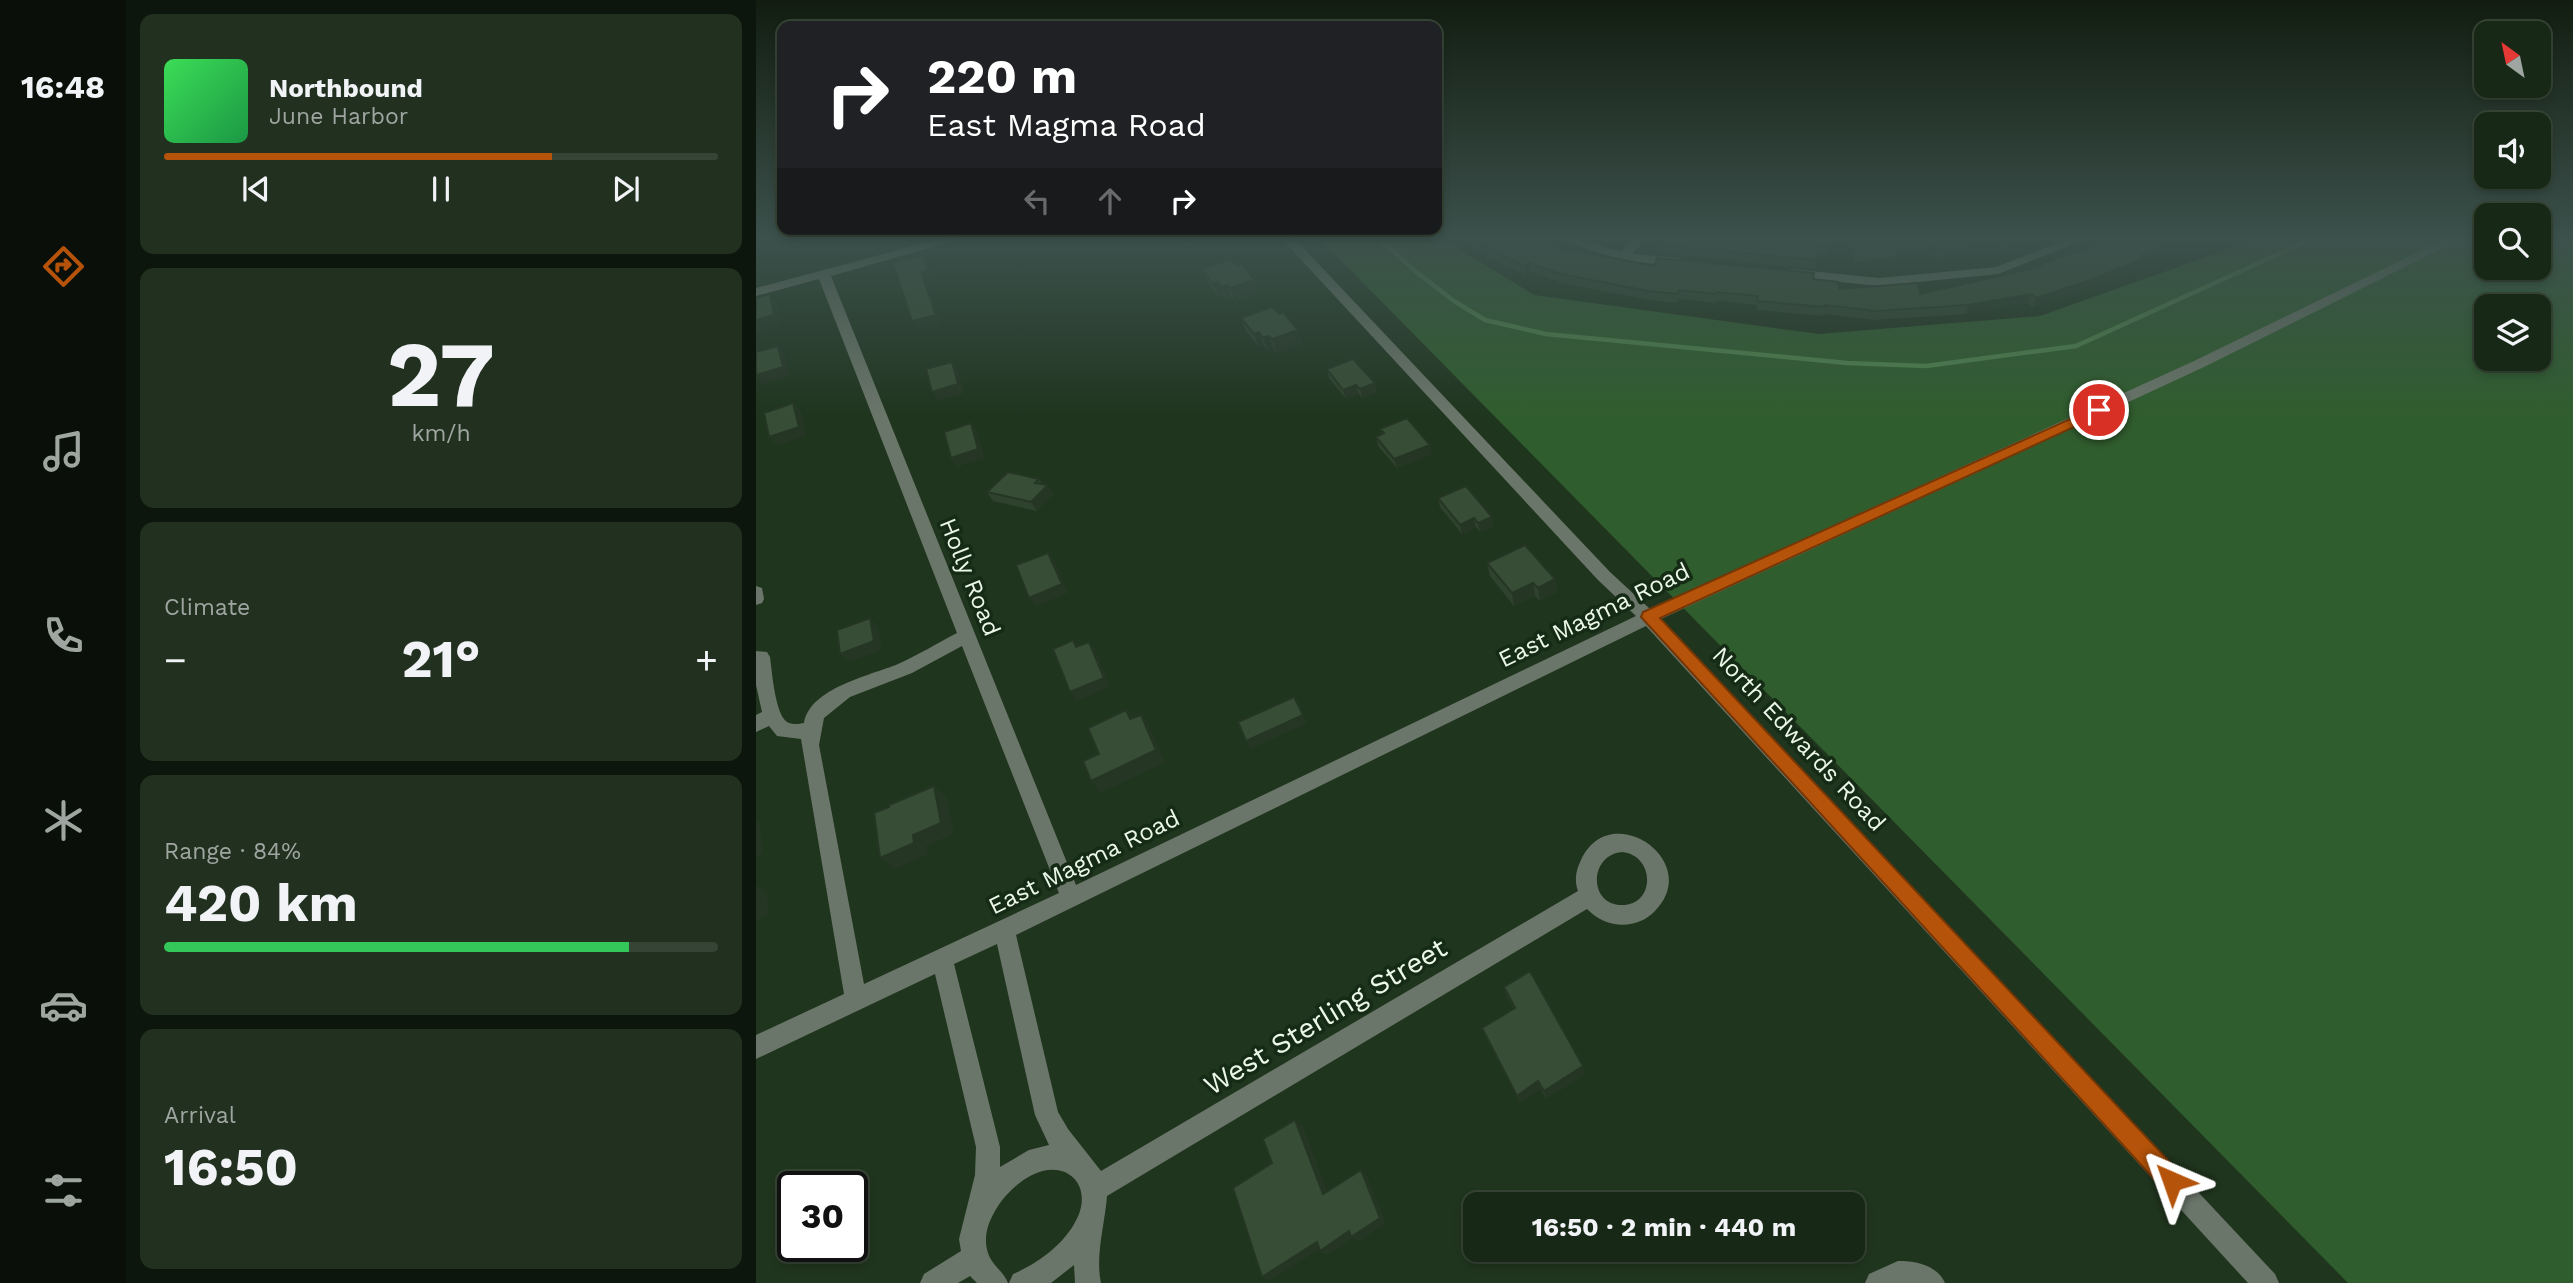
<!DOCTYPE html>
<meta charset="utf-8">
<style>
:root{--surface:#182816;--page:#21301f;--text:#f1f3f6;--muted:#9fa6a1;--line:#364435;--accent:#b45309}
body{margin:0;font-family:"Work Sans",sans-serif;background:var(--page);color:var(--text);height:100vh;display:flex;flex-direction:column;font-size:26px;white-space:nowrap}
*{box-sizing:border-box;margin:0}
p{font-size:23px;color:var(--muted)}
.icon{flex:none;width:38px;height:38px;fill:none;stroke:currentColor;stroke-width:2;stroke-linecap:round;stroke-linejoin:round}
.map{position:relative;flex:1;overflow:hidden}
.sheet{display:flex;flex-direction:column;gap:14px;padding:14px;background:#0d160c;width:630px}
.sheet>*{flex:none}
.banner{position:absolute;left:21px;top:21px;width:665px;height:214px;border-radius:14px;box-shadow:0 4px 10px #0003,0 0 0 2px var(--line);background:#202124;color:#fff;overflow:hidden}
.needle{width:46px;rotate:327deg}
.controls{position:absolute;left:1718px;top:21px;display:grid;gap:14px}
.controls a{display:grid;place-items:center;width:77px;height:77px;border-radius:14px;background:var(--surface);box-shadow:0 4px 10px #0003,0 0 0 2px var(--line);font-size:35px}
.speed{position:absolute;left:21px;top:1171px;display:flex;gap:14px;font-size:35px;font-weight:700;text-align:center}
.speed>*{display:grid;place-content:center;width:91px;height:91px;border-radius:50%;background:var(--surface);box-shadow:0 4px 10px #0003,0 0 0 2px var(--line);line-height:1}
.speed .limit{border:4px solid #111;border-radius:10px;background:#fff;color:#111}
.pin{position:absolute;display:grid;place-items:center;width:60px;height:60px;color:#fff;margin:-30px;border:4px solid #fff;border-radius:50%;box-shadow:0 2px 7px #0007}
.me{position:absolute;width:77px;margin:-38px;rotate:317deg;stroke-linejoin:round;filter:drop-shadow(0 0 5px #0008)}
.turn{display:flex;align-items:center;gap:24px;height:147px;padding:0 35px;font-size:32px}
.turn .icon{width:91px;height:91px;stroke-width:2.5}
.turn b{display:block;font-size:49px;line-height:60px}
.lanes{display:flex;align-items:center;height:66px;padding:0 35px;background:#0003;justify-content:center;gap:35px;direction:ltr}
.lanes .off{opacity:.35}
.big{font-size:52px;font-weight:700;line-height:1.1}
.sheet .widget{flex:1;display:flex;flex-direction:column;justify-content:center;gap:10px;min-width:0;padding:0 24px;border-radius:14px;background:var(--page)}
.sheet .dial{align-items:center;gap:0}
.dial b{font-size:91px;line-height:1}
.song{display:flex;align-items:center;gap:21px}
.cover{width:84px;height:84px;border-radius:10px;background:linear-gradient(135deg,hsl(130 70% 55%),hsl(140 70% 35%))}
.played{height:7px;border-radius:4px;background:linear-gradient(90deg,var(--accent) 70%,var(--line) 70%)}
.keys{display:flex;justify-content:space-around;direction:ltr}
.heat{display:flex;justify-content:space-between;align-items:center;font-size:38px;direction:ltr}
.charge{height:10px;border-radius:5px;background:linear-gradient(90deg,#34c759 84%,var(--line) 0)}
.trip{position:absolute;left:707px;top:1192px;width:402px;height:70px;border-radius:14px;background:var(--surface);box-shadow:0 4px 10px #0003,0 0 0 2px var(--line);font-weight:700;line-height:70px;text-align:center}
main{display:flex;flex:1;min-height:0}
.tab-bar{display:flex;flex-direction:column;width:126px;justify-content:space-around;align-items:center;background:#0a1009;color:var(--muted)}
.tab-bar .icon{width:49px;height:49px}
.tab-bar .current{color:var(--accent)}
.tab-bar b{font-size:32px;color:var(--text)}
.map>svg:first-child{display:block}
.green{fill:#305d2e;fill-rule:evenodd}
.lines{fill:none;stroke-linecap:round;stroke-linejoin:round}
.stream{stroke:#50834d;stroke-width:4.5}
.minor{fill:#6b766a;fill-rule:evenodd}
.wall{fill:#2f422e}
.shaded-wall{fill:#263625}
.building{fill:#374d35;stroke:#263625;stroke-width:2}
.route{fill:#b45309;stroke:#753606;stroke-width:2}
.labels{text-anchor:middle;stroke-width:7;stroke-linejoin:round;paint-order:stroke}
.street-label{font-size:24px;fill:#ebf8e9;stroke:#162b15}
.near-street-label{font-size:28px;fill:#ebf8e9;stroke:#162b15}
</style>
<main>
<nav class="tab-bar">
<b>16:48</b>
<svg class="icon current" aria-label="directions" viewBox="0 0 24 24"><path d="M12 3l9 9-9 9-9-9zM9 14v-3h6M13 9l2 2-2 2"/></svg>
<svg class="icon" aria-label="music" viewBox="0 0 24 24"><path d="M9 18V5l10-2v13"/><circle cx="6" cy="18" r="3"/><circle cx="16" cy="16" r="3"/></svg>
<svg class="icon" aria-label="phone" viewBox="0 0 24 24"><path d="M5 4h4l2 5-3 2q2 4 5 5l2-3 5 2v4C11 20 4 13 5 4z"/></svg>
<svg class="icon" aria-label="climate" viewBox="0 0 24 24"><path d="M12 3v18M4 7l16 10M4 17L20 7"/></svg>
<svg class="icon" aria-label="car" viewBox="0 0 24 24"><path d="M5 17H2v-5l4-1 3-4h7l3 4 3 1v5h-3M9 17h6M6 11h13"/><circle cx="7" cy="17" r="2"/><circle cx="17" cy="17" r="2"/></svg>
<svg class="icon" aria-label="filters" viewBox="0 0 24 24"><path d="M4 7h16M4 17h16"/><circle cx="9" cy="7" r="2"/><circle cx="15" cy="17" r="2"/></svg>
</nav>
<section class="sheet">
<div class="widget">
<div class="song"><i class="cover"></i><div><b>Northbound</b><p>June Harbor</p></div></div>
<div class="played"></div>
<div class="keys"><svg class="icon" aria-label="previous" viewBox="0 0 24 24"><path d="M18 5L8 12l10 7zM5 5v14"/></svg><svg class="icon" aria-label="pause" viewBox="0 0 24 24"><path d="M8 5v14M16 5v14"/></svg><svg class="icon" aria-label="next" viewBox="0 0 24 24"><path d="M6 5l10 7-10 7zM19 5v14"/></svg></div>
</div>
<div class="widget dial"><b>27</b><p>km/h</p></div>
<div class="widget"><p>Climate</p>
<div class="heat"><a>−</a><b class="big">21°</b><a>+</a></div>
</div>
<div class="widget"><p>Range · 84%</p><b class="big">420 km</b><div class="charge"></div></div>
<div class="widget"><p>Arrival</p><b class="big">16:50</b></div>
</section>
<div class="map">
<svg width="1817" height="1283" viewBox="0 0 1817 1283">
<rect width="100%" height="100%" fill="#20351e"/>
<path class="green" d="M562,237H684L778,295L1063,334L1284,316L1484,245L1495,237H1731V268H1783V237H1817V1283H1592ZM1731,306H1783V359H1731Z"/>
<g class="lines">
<path class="stream" d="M622,237L659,271L698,301L729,320L790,334L1091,363L1170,366L1320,346L1560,237"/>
<path class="minor" d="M191,237H212L75,276L320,885L880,616L842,580L524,237H537L854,572L894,609L1438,361L1693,237H1709L1448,367L905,619L1519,1274L1523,1283H1492L890,626L260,935L302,1112L312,1129L345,1171L822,891C818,880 820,870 825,860C854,797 948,861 899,911C880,931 849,928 831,909L351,1196C349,1224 339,1255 345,1283H319L318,1265L295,1283H253L257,1274C283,1263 312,1242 323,1214C335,1181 307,1159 276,1175C264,1181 252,1192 244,1203C234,1218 226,1234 232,1253C235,1264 248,1272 252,1283H221L214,1276L202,1283H164L168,1274L205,1251L203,1239L219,1175L220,1147L179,974L0,1059V1035L88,994L45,739L21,736L13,726L0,732V715L6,712L0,685V651L11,652L14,657C16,671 19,714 31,722C36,725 43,724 48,723C54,688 113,676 142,664C162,655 182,643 201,633L63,279L0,296V288ZM206,646L303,893L108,984L63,745L68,718L94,697L156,673ZM866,852C899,855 900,905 866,905C832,905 833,855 866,852ZM241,944L279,1115L293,1145L273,1150L244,1167V1147L198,964Z
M795,237H815L865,252L878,237H890L877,254L924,258L930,262L924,266L868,261Z
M1317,237H1335L1242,274L1123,286L1035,277L1029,273L1035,269L1123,278L1240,267Z
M0,586L6,588L8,599L6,603L0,605Z
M1142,1261C1160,1260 1182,1266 1189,1283H1109L1113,1274Z"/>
</g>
<path class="wall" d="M422,237H468L471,245L434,256L424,243Z
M704,237H778L814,252L899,266L1057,279L1083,289L1164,294L1284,267L1285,264L1366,237H1456L1437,245L1430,242L1387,263L1385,267L1332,289L1277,307L1272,303L1210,314L1118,320L1068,314L1067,316L1001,310V305L960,301V303L923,299L921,303L893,300L806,283L774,272L770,275L728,256L727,251L710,242Z
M1075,237L1073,256L1061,255L1059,269L906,254L905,245Z
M1095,237H1281L1251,250L1244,244L1214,253L1213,256L1187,260L1178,255L1142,260L1140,266L1096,272L1094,243Z
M481,266L499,280L504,293L479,302L476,298L470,300L467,295L463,297L451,282L446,269Z
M485,318L547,343L521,353L518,349L512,351L508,346L503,347L490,331Z
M571,369L621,392L606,398L603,394L590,399L573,378Z
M624,429L676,454L641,468L622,446L620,437L626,434Z
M283,479L286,484L292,485L297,494L281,511L237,501L231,492Z
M682,498L738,526L724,532L720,527L706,534L684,507Z
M731,563L799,579L801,592L784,601L779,596L758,606L734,576Z
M748,987L829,1074L790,1099L785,1089L764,1103L726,1028L758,1009L751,996Z"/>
<path class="shaded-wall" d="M4,237H5L12,247L17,262L0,267V251Z
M97,237H120V238L100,243Z
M463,237H468L471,245L434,256L430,247Z
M1240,237H1246L1244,244L1214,253L1213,256L1187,260L1189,251Z
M1263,237H1281L1251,250L1253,241Z
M1425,237H1432L1430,242L1387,263L1385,267L1332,289L1277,307L1280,298L1385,256Z
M1440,237H1456L1437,245Z
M1180,246L1178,255L1142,260L1140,266L1096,272L1097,263L1140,252Z
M168,255L174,264L178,278L170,281L185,323L162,330L156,321Z
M773,263L774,272L770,275L769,266Z
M499,280L504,293L479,302L474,288Z
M462,282L467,295L463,297L457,284Z
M471,285L476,298L470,300L465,287Z
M14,294L21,303L25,324L0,331V320Z
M1275,294L1272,303L1210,314L1212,305Z
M542,330L547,343L521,353L516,339Z
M503,332L508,346L503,347L498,334Z
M513,336L518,349L512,351L507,338Z
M22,346L29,355L34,376L6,384L0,377V375Z
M196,362L202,371L208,393L182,401L176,392Z
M619,383L621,392L606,398L604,389Z
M600,385L603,394L590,399L587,390Z
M37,403L45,412L50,436L21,446L13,437Z
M215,423L221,432L229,458L201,467L195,458Z
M674,445L676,454L641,468L638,459Z
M292,485L297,494L281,511L275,502Z
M736,517L738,526L724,532L722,523Z
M718,518L720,527L706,534L704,525Z
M292,553L299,562L312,593L280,606L273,598Z
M799,579L801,592L784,601L782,588Z
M777,583L779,596L758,606L756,593Z
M114,618L122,627L126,650L93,662L84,654Z
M333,642L339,650L354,686L321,701L314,692Z
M385,715L393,727L409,762L345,793L335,781Z
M547,715L551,723L495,749L490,741Z
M178,786L191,797L198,834L170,846L172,854L139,869L124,858L157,835Z
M0,820L4,823L7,853L0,857Z
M0,885L11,892L13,915L0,921Z
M827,1066L829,1074L790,1099L788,1091Z
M782,1081L785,1089L764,1103L761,1096Z
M539,1120L547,1127L574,1199L567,1194Z
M605,1170L611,1176L630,1223L602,1242L597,1238L571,1255L564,1251Z
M561,1242L568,1246L514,1281L506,1277Z"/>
<path class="building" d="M0,237H4L7,249L0,251Z
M423,237H463L430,247Z
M717,237H778L814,252L816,250L899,266L901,258L1058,273L1057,279L1082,282L1083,289L1161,283L1164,294L1287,266L1285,264L1366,237H1425L1385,256L1389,258L1335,280L1280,298L1275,294L1212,305L1120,311L1069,305L1068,307L1001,301L1002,296L961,292L960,294L923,290L922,294L892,291L805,274L773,263L769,266L727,247L731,245Z
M908,237H1075L1074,247L1062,246L1060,260L905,245Z
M1096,237H1240L1213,245L1215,248L1189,251L1180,246L1140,252L1142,257L1097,263Z
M1248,237H1263L1253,241Z
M168,255L172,270L165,272L180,315L156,321L137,263Z
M475,259L481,266L486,264L499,280L474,288L471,285L465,287L462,282L457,284L446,269Z
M14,294L18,315L0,320V298Z
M516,307L523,314L527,312L542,330L516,339L513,336L507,338L503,332L498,334L485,318Z
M22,346L27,367L0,375V352Z
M597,359L619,383L604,389L600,385L587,390L571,369Z
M196,362L202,384L176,392L170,369Z
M37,403L43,427L13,437L8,413Z
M651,418L674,445L638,459L620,437L628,433L624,429Z
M215,423L222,449L195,458L188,432Z
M252,472L283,479L279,483L292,485L275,502L231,492Z
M710,486L736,517L722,523L718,518L704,525L682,498Z
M769,545L799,579L782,588L777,583L756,593L731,563Z
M292,553L306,584L273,598L260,565Z
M114,618L118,641L84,654L81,630Z
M317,640L320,647L333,642L348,678L314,692L297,649Z
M538,697L547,715L490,741L482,722Z
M370,710L374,719L385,715L400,750L335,781L327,761L343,754L332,728Z
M178,786L185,823L157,835L158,843L124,858L118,813L133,807V805Z
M774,971L827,1066L788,1091L782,1081L761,1096L726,1028L759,1008L748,987Z
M539,1120L567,1194L605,1170L624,1218L595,1237L593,1231L564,1251L561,1242L506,1277L477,1188L516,1163L507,1139Z"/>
<linearGradient id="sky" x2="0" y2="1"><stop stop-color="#121d10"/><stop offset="0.57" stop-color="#3c514c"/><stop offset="1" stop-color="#3c514c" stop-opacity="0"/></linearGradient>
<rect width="1817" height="417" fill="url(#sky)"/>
<path class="route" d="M1343,406L1348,407V413L904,618L1424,1173L1428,1181L1424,1190L1416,1193L1408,1190L885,617L887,612Z"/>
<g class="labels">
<g class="street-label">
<text transform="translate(214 577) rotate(68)" y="8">Holly Road</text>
<text transform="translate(838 615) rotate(-26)" y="8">East Magma Road</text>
<text transform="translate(1043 739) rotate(47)" y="8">North Edwards Road</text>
<text transform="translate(328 862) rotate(-26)" y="8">East Magma Road</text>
</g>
<g class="near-street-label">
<text transform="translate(569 1016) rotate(-31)" y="10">West Sterling Street</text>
</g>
</g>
</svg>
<div class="controls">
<a><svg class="needle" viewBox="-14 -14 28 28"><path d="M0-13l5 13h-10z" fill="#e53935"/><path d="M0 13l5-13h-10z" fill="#9fa6a1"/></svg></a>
<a><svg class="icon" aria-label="sound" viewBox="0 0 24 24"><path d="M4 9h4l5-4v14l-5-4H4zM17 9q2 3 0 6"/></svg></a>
<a><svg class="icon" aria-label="search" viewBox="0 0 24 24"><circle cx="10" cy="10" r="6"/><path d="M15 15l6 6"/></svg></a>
<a><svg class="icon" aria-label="layers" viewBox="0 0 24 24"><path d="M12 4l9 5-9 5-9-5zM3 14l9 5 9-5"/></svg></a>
</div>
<div class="speed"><div class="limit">30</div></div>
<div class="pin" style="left:1343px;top:410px;background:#d93025"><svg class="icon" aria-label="arrive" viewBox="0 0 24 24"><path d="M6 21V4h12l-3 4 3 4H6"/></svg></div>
<svg class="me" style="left:1416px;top:1181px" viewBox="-20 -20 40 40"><path d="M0-17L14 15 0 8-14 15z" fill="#b45309" stroke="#fff" stroke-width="4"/></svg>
<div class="trip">16:50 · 2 min · 440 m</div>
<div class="banner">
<div class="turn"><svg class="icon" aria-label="right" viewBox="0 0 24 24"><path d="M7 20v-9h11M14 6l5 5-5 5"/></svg><div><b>220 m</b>East Magma Road</div></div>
<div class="lanes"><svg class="icon off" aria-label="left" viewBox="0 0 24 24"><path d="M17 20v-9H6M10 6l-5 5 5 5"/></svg><svg class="icon off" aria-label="ahead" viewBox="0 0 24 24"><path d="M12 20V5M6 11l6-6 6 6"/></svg><svg class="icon" aria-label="right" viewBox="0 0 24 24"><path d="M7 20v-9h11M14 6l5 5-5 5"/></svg></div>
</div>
</div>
</main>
